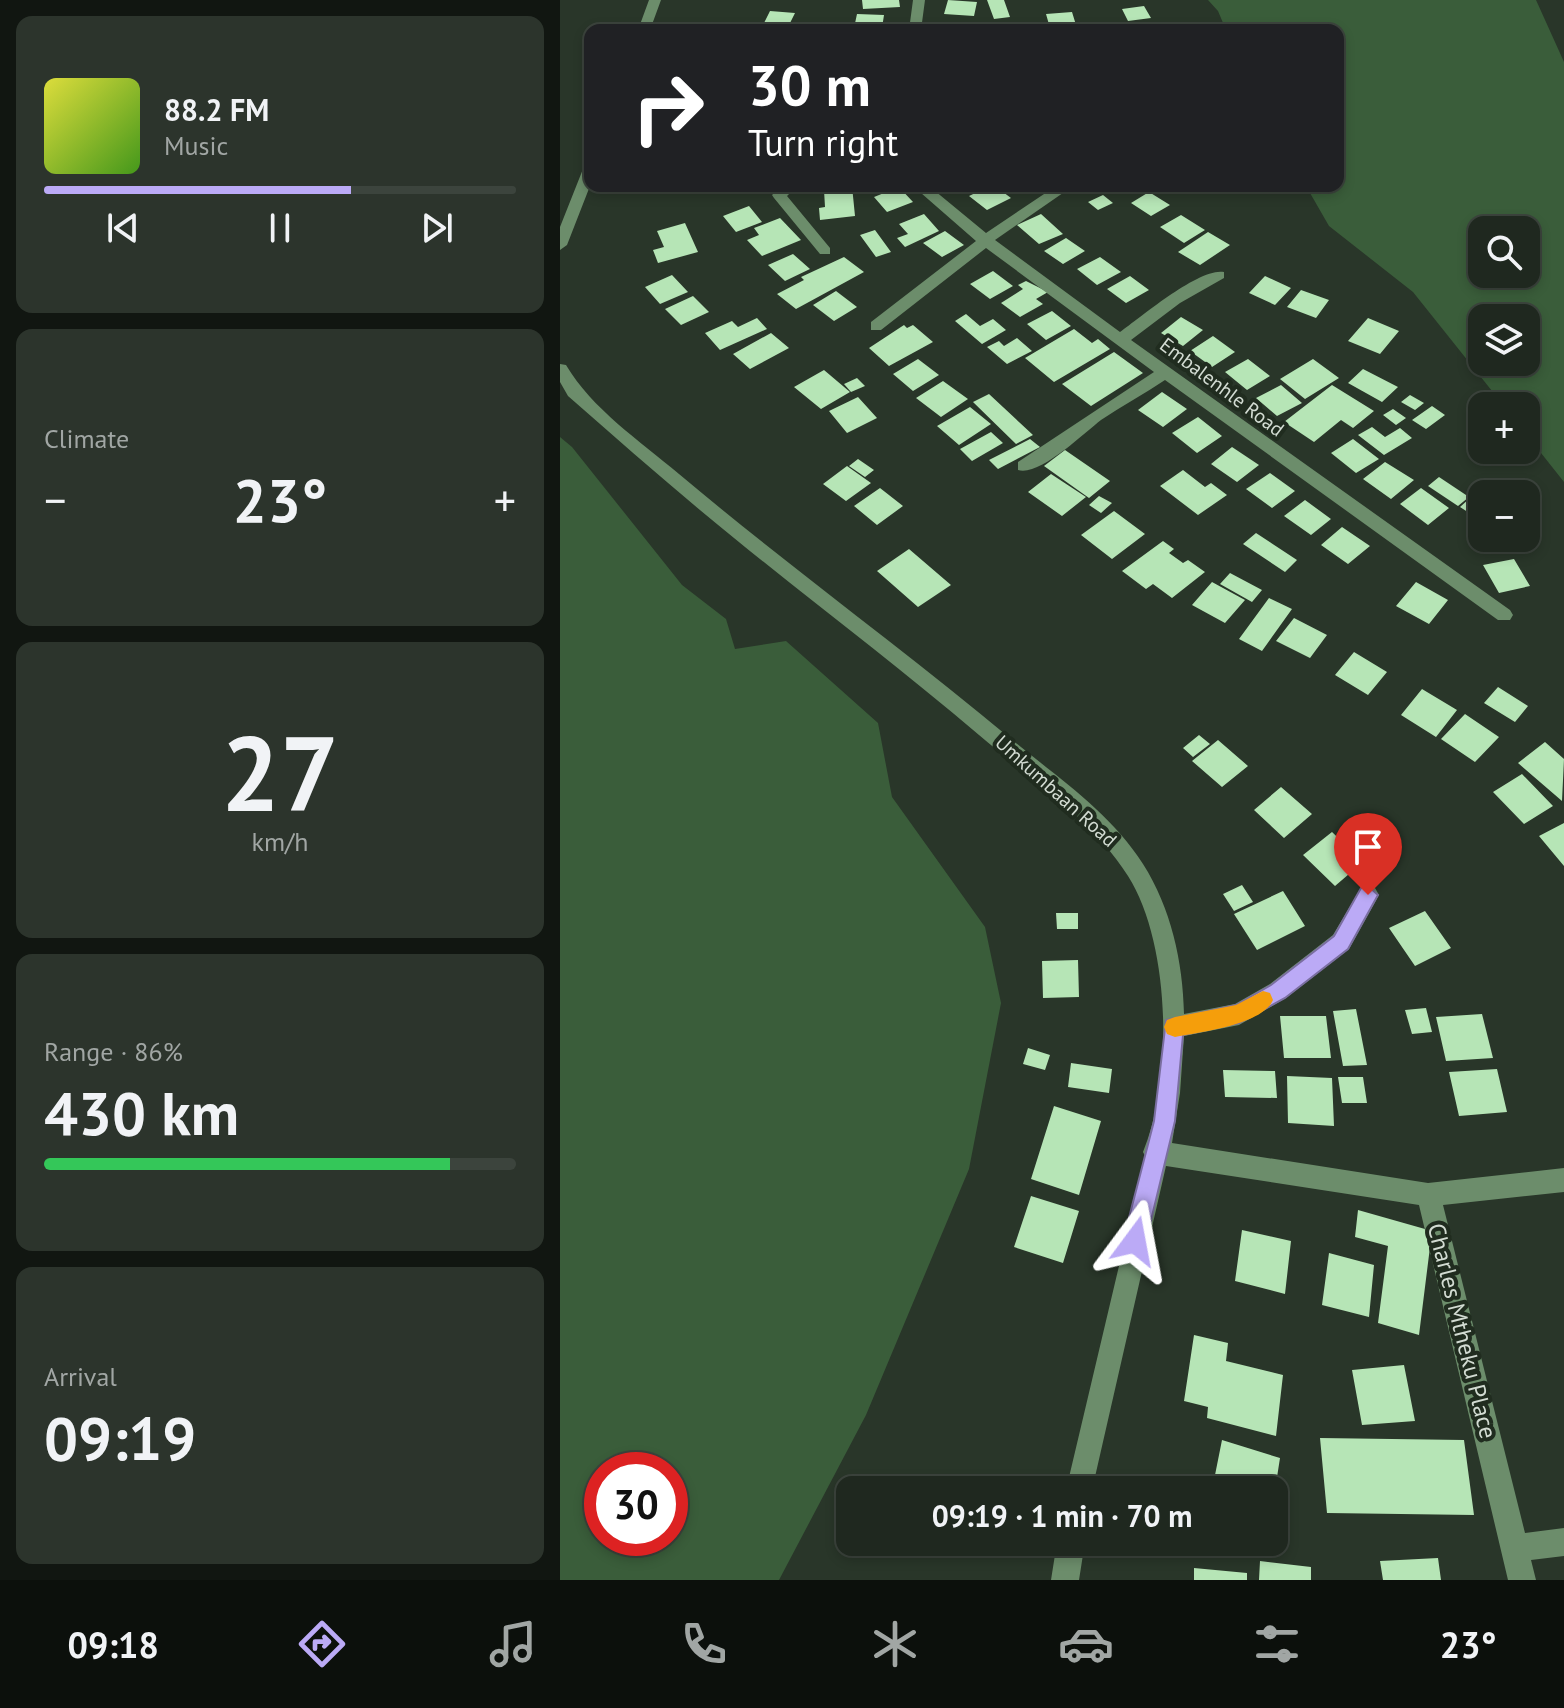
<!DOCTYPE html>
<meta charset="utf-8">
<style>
:root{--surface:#1f281f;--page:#2c342c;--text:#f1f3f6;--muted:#a1a6a4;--line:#3c443d;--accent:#bbaaf6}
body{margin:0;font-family:"PT Sans",sans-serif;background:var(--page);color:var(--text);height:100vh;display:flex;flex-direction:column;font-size:30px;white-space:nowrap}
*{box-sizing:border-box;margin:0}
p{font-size:26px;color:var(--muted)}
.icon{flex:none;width:44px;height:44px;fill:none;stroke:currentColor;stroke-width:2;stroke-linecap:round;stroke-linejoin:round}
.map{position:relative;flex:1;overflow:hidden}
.sheet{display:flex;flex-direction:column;gap:16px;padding:16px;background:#111611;width:560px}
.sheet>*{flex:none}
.banner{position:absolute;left:24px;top:24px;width:760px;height:168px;border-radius:16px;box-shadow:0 4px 12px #0003,0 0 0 2px var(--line);background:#202124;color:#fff;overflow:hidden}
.fabs{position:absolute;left:908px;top:216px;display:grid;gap:16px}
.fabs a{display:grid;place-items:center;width:72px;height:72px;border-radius:16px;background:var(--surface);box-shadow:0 4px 12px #0003,0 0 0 2px var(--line);font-size:40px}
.speed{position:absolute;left:24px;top:1452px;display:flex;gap:16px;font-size:40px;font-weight:700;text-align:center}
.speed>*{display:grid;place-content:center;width:104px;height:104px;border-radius:50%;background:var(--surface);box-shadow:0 4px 12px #0003,0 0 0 2px var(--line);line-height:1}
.speed .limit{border:12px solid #d22;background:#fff;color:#111}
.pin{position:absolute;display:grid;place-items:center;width:68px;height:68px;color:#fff;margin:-82px -34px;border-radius:50% 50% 50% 0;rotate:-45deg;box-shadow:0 0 8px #0007}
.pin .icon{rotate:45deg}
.me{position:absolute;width:88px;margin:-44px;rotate:13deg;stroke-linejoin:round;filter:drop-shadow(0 0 6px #0008)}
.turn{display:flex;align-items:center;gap:28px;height:168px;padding:0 32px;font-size:36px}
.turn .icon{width:104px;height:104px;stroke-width:2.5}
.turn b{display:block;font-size:56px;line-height:68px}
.big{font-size:60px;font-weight:600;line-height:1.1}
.sheet .tile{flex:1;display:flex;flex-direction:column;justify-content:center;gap:12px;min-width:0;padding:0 28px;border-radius:16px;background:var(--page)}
.sheet .dial{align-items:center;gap:0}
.dial b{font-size:104px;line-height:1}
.song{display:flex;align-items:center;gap:24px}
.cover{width:96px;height:96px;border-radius:12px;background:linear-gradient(135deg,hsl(60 70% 55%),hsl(100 70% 35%))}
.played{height:8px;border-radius:4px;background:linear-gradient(90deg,var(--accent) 65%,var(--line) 65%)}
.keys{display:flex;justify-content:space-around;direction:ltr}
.heat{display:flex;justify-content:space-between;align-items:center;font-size:44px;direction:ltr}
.charge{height:12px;border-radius:6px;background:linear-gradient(90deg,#34c759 86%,var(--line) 0)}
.trip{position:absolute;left:276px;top:1476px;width:452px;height:80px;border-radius:16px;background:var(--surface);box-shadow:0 4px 12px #0003,0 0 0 2px var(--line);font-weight:600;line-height:80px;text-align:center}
.tab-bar{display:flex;height:128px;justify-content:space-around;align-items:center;background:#0c100c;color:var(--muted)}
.tab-bar .icon{width:56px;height:56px}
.tab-bar .active{color:var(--accent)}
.tab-bar b{font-size:36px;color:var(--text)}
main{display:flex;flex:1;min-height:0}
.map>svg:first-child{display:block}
.green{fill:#3a5d3a;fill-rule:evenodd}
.building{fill:#b6e5b6}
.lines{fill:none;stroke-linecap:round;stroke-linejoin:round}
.minor{fill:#6c8d6b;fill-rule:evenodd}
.route{fill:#bbaaf6;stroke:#7a6ea0;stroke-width:2}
.slow{fill:#f59e0b}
.labels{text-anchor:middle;stroke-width:8;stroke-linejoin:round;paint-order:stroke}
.street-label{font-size:20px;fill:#d2dbd2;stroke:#202c1f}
.near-street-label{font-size:24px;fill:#d2dbd2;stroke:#202c1f}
</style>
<main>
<section class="sheet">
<div class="tile">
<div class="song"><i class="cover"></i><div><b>88.2 FM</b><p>Music</p></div></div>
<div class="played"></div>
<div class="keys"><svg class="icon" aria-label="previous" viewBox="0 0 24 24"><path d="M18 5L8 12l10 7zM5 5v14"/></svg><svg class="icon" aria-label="pause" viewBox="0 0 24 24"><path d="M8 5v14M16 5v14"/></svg><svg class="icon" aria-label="next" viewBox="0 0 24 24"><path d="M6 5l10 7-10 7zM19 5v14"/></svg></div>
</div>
<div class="tile"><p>Climate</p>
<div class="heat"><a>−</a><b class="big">23°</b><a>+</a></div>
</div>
<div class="tile dial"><b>27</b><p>km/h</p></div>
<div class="tile"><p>Range · 86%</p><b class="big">430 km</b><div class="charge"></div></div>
<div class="tile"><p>Arrival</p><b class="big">09:19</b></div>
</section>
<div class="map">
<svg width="1004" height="1580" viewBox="0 0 1004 1580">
<rect width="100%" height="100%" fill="#293629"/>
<path class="green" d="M648,0H976L1004,62V482L966,434V406H944L853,292L769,226L746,186H778V30H666L658,11ZM922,230H966V274H922ZM922,318H966V362H922Z
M0,437L12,447L122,585L166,619L175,649L226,641L318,723L332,797L425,927L441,1003L409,1169L306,1415L219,1580H0ZM42,1470H110V1538H42Z"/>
<path class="building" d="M302,0H339L340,7L303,9Z
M388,0L417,2L414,16L384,14Z
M427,0H444L450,17L434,19Z
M584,6L591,18L568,21L562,9Z
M210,11L235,13L228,27L203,25Z
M512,12L516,25L490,28L486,14Z
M297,14L324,15L322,28H294Z
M268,186H292L295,216L260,220L259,208L265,207L264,190H269Z
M430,186H435L451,198L427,210L409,196Z
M339,187L353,202L327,212L314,197Z
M589,192L610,205L591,216L571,203Z
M543,195L553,203L538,210L528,202Z
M189,206L202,222L176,232L163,216Z
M364,214L379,231L345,247L337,238L348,234L339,224Z
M481,214L503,234L479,244L457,225Z
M621,215L645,230L624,243L600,227Z
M220,218L241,240L202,256L187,240L199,235L194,228Z
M125,223L138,252L98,263L93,250L104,247L97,231Z
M315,230L331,252L316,257L300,235Z
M385,231L404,245L382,257L363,243Z
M648,232L670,245L640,265L618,252Z
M506,238L525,251L503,264L484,251Z
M233,254L250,269L225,281L208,265Z
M284,257L304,272L236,309L217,294L244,280L241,277Z
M540,257L561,272L537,285L517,269Z
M433,271L453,286L430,299L410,284Z
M112,275L128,292L100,304L85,287Z
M570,276L589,290L566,303L547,289Z
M705,276L731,288L715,305L689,293Z
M466,281L488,292L476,299L483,304L460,317L441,303L463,289L458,285Z
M741,290L769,300L756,318L727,307Z
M276,291L297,307L274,321L253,305Z
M133,296L149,312L121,325L105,309Z
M492,311L511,326L486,340L467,324Z
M406,314L420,326L433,319L446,330L422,344L395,321Z
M621,317L643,330L623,346L601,333Z
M197,318L207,329L160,350L145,333L172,321L178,327Z
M808,318L839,331L820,354L788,341Z
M344,325L347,328L353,325L373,342L329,366L309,348Z
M514,329L532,343L538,339L550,349L494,382L465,358Z
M211,333L229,348L190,369L173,354Z
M653,336L675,352L652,367L630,351Z
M457,338L472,351L447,364L427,347L439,341L444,346Z
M554,352L583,373L531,406L502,384Z
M358,359L379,375L353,391L333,374Z
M688,359L710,376L687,390L665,372Z
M753,359L779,378L745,399L720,379Z
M803,369L838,387L822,402L788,383Z
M264,370L290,392L261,409L234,387Z
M297,378L305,386L291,392L284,384Z
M383,381L408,399L381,417L356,398Z
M721,385L742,403L717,416L696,398Z
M772,385L814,411L793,428L781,420L754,442L724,422Z
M602,392L627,409L603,427L578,410Z
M429,394L473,435L456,444L413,402Z
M850,395L864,403L855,410L841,402Z
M298,397L317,418L287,433L269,411Z
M872,406L885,415L866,429L852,420Z
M410,407L431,424L399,445L377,426Z
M833,409L846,418L836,425L823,415Z
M638,417L662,436L637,453L612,433Z
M812,427L825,437L840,428L852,438L824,455L798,435Z
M431,432L443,443L412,461L400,449Z
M470,439L480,447L438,469L429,460Z
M793,439L819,459L796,473L771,453Z
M672,447L699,465L677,482L651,464Z
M505,450L550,481L529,498L484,466Z
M298,459L314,470L305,477L289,466Z
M825,462L854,480L831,499L803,479Z
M287,466L311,483L286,501L263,484Z
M623,470L645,487L651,483L667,495L638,515L600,486Z
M710,473L735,491L712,508L686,489Z
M491,474L526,497L502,516L468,492Z
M879,477L909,497L898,506L868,486Z
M320,488L343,506L317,525L294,506Z
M861,488L889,508L868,525L840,504Z
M539,496L552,503L541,513L529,505Z
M910,498L922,505L920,520L900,507Z
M745,500L771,519L751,535L724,516Z
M554,511L585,534L552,559L521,535Z
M782,527L810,546L788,564L761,545Z
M696,533L737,560L725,572L683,544Z
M603,541L614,549L609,553L623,563L628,560L645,572L612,598L593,584L586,589L562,571Z
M349,549L391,585L358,607L317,571Z
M954,559L970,586L939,593L923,565Z
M670,573L702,590L692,602L660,584Z
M652,582L685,600L665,623L632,605Z
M856,582L888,600L869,624L836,606Z
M709,598L732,609L702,651L679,639Z
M734,618L767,635L750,658L716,641Z
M794,652L827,672L808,695L775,675Z
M938,687L968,706L955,722L924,703Z
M862,689L897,710L876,737L841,715Z
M905,714L939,737L915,762L881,739Z
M639,735L650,744L633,757L623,748Z
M658,740L688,766L662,787L632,761Z
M985,742L1004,759L1002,801L958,763Z
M962,774L993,806L964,824L933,792Z
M721,787L752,814L724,838L694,810Z
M1004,823V866L979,836Z
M772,832L803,862L775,886L743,855Z
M682,885L693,902L674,911L663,894Z
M723,891L745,926L697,950L674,914Z
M865,911L891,948L855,966L829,928Z
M496,913H518V929H497Z
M518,960L519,997L483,998L482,961Z
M866,1008L872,1032L852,1034L845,1010Z
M796,1009L807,1065L783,1066L773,1011Z
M922,1014L933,1058L886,1061L876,1017Z
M720,1016H766L771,1058H724Z
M468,1048L490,1055L485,1070L463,1064Z
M511,1063L552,1069L549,1093L508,1087Z
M937,1069L947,1112L899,1116L889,1072Z
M663,1070L715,1071L717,1098L665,1097Z
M727,1076L772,1078L774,1126L728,1123Z
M778,1077H803L807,1103H782Z
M494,1106L541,1121L519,1195L471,1179Z
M471,1196L519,1211L503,1263L454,1247Z
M798,1210L872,1231L859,1335L818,1323L828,1246L795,1237Z
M682,1230L731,1241L725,1294L675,1281Z
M769,1253L814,1265L809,1317L762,1305Z
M634,1335L668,1343L666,1361L723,1375L716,1436L647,1418L648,1407L624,1401Z
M844,1365L855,1421L802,1425L792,1370Z
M760,1438L904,1440L914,1515L767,1513Z
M662,1440L720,1458L715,1490H652Z
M878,1558L881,1580H823L820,1561Z
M700,1561L751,1567V1580H699Z
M634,1568L687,1573V1580H634Z"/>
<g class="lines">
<path class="minor" d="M89,0H101L90,30H78Z
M353,0H365L361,30H349Z
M30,165V186L7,245L0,250V227L23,169Z
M221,186H237L227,196L270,248V254H260L214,198L212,195Z
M353,186H369L426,233L496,186H513L435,240L560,332C581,317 640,267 664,272V278L620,303L571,340L950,610L953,615L950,620H938L605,380C584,394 562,406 541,420C524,433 479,477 458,470V462L594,372L426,248L321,330H311V322L416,241Z
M0,364L6,365C32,409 80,441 119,474C227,565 342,648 451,739C497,777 550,812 583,864C611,908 623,962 624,1014L675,1004L710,984L773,935L801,888L808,885L815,888L819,895L789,949L726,998L679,1025L624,1036L620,1093L612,1143L868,1183L1004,1168V1192L883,1205L965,1533L1004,1528V1556L971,1560L976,1580H948L859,1205L606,1166L532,1490H506L585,1156L583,1152C613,1080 611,944 568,876C531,818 470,779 419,735C339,667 255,604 174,538C117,492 63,444 8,396L0,382Z
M497,1542H525L519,1580H491Z"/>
</g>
<path class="route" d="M808,886L818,895L788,949L725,998L679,1023L623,1035L615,1121L586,1241L582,1249L575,1252L567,1249L563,1241L594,1121L606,1020L676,1005L711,985L774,936L801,888Z"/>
<path class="slow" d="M703,991L710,993L713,1000C702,1025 640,1032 615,1037L607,1034L604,1027L607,1020L615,1017L676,1005Z"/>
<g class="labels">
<g class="street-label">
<text transform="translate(662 387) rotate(37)" y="7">Embalenhle Road</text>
<text transform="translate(496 791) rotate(42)" y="7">Umkumbaan Road</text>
</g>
<g class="near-street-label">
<text transform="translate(902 1331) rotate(76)" y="8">Charles Mtheku Place</text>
</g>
</g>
</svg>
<div class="fabs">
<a><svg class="icon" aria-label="search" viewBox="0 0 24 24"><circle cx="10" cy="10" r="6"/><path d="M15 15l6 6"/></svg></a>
<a><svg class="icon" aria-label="layers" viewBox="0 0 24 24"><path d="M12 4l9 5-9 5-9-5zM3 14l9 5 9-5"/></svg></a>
<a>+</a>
<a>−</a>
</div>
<div class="speed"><div class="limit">30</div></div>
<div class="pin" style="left:808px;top:895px;background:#d93025"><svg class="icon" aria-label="arrive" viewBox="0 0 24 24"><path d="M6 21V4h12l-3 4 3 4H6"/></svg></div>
<svg class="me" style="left:575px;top:1241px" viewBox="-20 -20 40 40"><path d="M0-17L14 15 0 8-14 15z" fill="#bbaaf6" stroke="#fff" stroke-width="4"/></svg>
<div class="trip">09:19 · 1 min · 70 m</div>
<div class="banner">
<div class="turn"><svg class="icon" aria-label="right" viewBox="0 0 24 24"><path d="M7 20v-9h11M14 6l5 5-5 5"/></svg><div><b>30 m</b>Turn right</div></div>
</div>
</div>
</main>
<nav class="tab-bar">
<b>09:18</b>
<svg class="icon active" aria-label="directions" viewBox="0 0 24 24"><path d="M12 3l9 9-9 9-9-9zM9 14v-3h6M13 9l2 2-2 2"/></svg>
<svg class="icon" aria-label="music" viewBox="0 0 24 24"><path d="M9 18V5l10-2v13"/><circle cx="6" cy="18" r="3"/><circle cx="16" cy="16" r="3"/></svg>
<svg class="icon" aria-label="phone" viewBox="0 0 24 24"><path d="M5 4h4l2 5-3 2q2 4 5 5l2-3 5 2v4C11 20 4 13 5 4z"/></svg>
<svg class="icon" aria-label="climate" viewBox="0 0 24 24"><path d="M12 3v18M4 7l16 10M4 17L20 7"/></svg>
<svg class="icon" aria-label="car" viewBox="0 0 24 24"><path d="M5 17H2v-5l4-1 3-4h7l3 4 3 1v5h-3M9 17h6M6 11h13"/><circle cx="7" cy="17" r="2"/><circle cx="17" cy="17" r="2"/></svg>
<svg class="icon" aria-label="filters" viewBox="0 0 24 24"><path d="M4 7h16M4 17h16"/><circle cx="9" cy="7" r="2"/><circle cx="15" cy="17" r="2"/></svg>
<b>23°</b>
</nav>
